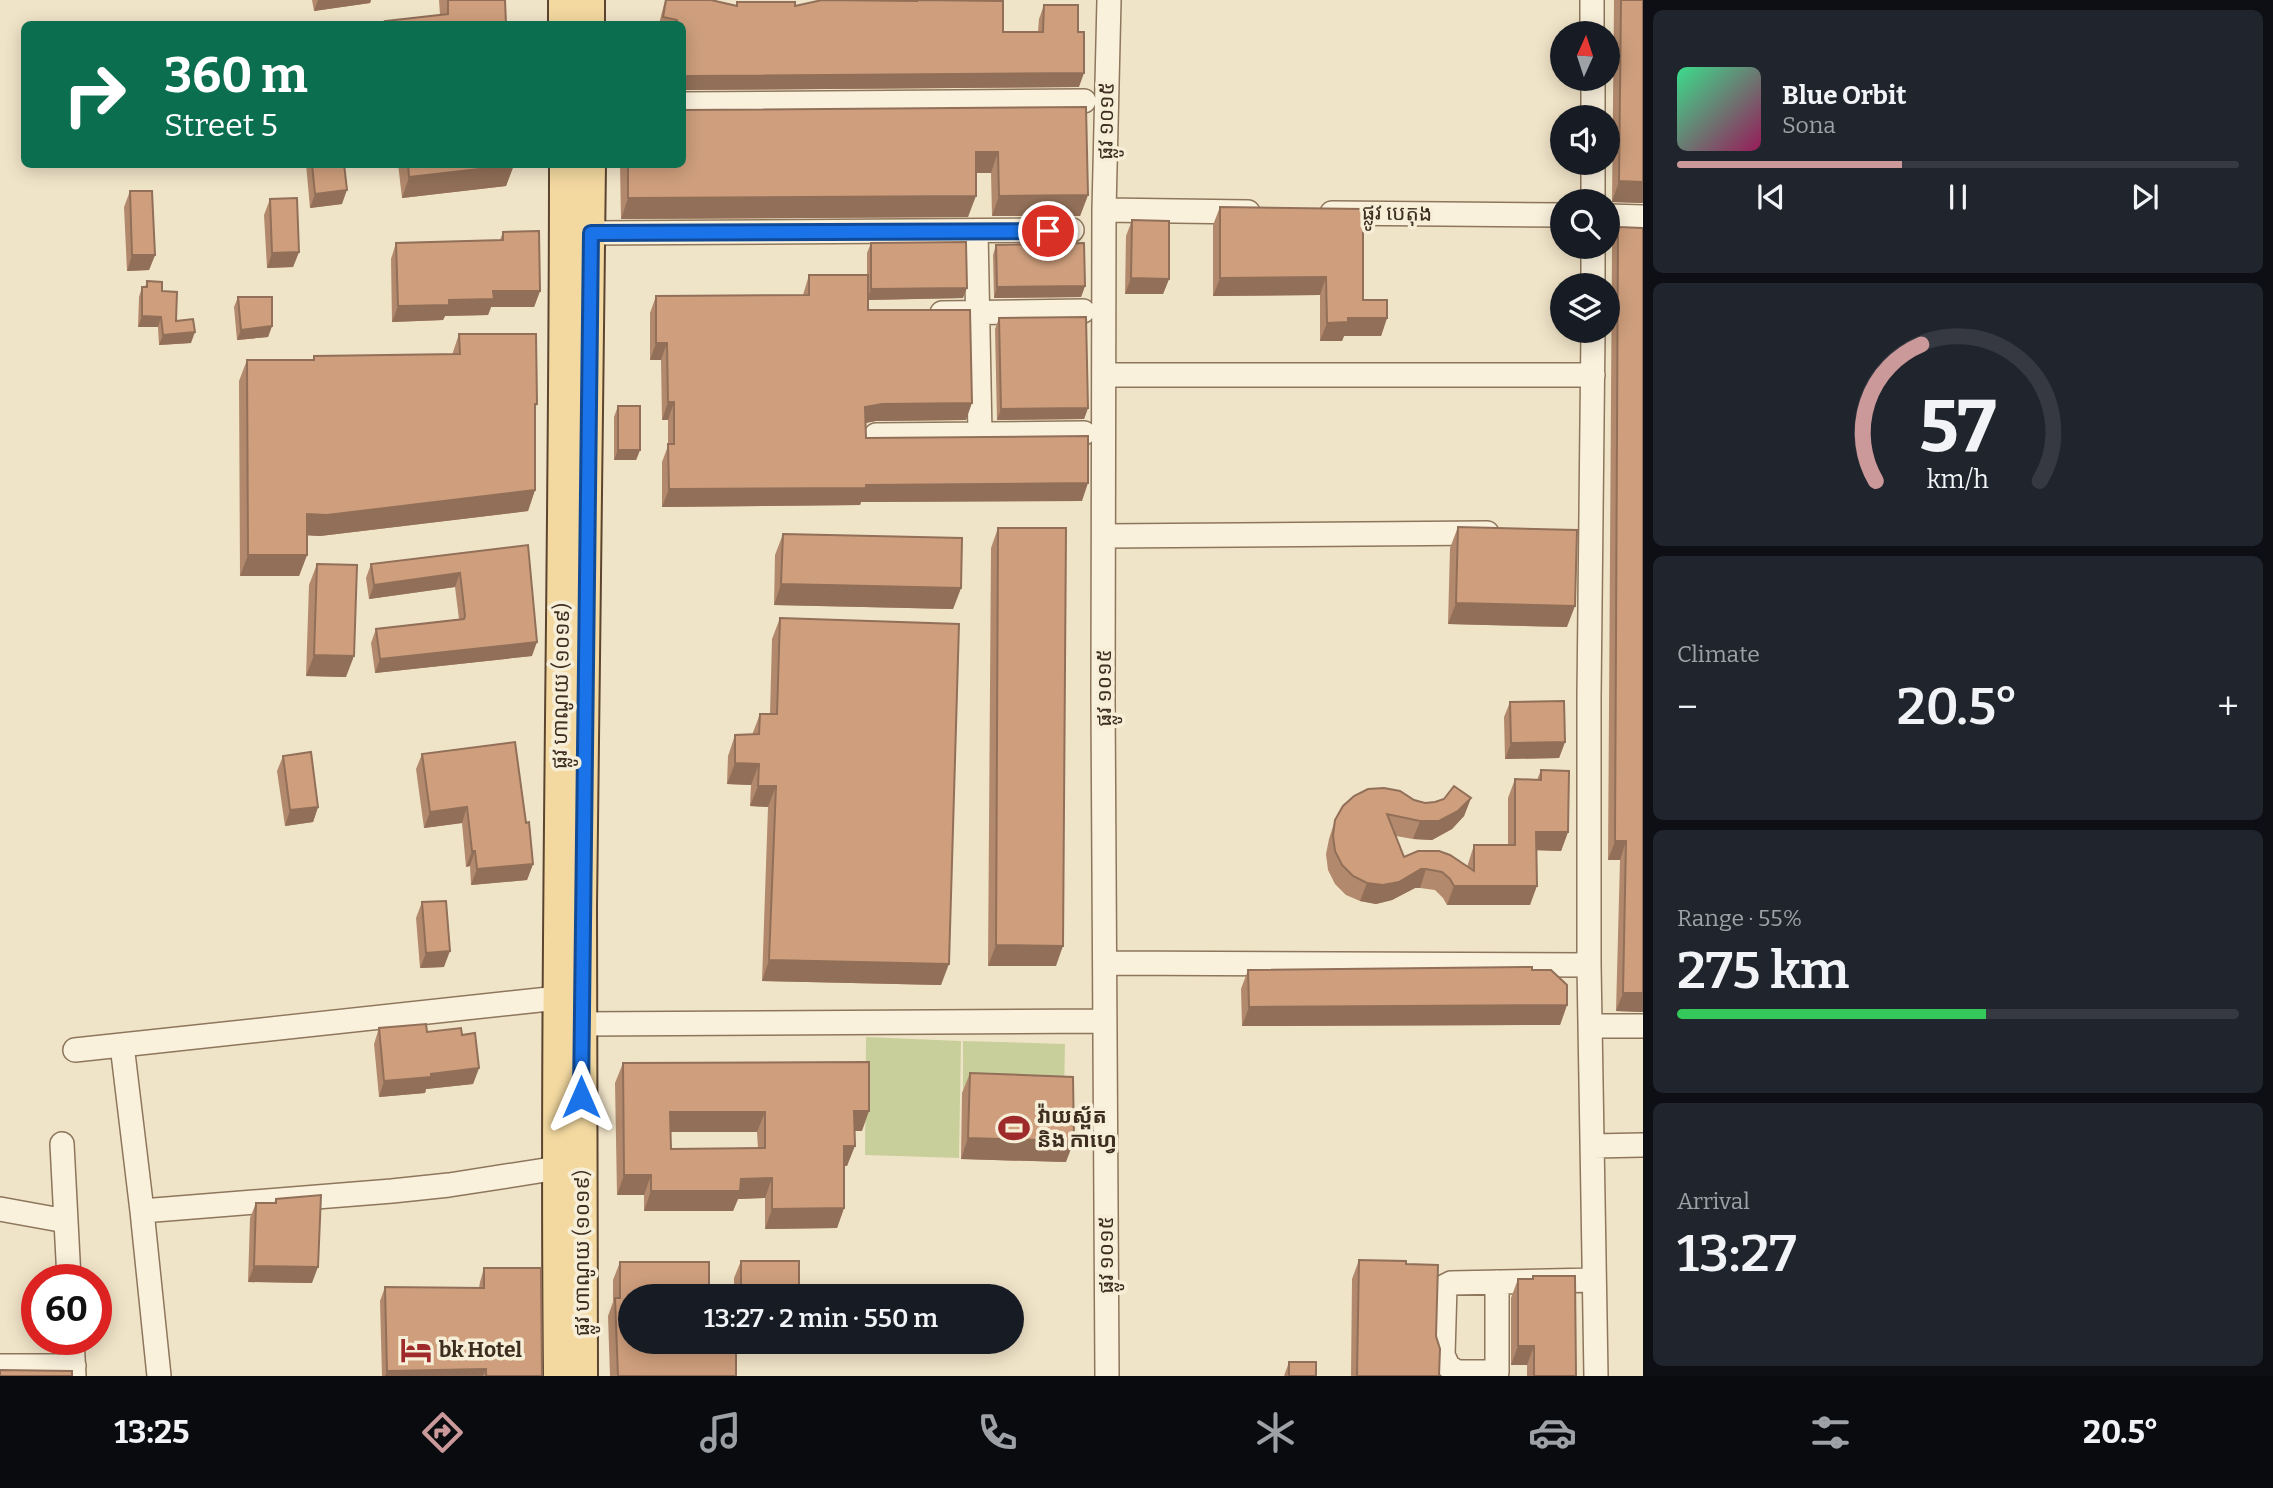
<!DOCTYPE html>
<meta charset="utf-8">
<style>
:root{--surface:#171b24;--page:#20242c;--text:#f1f3f6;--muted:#9ea1a6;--line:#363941;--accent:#cc999b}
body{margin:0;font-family:Bitter,"Noto Sans Khmer",serif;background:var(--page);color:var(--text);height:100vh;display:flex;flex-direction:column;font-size:26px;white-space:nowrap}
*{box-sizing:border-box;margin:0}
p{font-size:23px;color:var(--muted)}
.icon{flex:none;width:38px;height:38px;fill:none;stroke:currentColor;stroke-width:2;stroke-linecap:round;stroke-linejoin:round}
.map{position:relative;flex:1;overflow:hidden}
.panel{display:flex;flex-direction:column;gap:10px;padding:10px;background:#0d0f14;width:630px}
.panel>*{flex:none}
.guide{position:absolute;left:21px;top:21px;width:665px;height:147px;border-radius:10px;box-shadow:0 4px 18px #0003;background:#0b6e4f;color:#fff;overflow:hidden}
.needle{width:46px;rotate:3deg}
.fabs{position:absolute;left:1550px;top:21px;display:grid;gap:14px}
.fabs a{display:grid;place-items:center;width:70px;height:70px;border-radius:50%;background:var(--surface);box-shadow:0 4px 18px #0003;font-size:35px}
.speed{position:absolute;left:21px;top:1264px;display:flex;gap:14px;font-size:35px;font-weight:700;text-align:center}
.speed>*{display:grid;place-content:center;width:91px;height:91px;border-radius:50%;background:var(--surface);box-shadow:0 4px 18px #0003;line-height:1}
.speed .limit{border:10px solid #d22;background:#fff;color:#111}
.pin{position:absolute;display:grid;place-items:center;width:60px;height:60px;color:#fff;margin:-30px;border:4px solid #fff;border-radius:50%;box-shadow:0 2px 7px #0007}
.me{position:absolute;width:77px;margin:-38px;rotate:0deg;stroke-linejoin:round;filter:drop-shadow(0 0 5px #0008)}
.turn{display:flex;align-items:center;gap:24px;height:147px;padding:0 28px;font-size:32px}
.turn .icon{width:91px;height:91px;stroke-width:2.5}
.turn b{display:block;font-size:49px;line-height:60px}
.big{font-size:52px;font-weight:600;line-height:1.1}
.panel .card{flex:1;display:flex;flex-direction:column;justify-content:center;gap:10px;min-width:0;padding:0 24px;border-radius:10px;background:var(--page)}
.panel .dial{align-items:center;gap:0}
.dial svg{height:182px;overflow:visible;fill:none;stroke:var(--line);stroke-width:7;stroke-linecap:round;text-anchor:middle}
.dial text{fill:var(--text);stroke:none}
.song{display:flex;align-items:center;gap:21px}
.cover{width:84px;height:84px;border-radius:10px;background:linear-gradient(135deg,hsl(150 70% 55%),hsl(330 70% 35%))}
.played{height:7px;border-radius:4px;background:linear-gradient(90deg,var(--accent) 40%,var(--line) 40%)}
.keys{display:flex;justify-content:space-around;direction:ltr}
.heat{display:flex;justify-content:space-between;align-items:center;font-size:38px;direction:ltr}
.charge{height:10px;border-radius:5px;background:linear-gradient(90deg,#34c759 55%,var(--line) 0)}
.trip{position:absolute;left:618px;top:1284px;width:406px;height:70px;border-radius:35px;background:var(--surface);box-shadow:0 4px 18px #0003;font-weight:600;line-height:70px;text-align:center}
.dock{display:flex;height:112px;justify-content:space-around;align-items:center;background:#090b0e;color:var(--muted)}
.dock .icon{width:49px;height:49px}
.dock .active{color:var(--accent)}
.dock b{font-size:32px;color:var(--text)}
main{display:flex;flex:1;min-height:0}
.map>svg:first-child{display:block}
.grass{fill:#c9cf9b}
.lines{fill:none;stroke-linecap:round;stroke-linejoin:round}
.minor-casing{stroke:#8d765c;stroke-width:26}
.major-casing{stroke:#5b4430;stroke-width:32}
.minor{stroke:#faf1dc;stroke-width:23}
.major{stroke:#f3d9a0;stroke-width:28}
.wall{fill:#b2896c;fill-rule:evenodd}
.shaded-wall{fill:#916f58}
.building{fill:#cf9f7d;stroke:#916f58;stroke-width:2;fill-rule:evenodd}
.route-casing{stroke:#114b97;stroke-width:18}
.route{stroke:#1a73e8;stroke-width:12}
.labels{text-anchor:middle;stroke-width:7;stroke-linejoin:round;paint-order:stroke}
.street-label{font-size:21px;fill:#3d2e20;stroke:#f7eed8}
.poi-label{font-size:21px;font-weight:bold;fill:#3d2e20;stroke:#f7eed8;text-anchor:start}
</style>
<main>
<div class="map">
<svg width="1643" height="1376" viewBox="0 0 1643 1376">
<rect width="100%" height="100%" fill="#f0e4c8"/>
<path class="grass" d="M866,1037L961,1041L959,1158L865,1155Z
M963,1041L1065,1044L1064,1096L963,1092Z"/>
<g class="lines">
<defs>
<path id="minor" d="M1592,0V33
M1593,79V117
M682,104L1084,101
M1593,163V201
M1104,210L1248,212
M1332,213L1563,215
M1608,216L1643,217
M976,231L980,434
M591,233L1072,230
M1593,247V285
M942,313L1083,311
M1593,331L1589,696V965L1596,1376
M1104,375H1593
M876,435L1084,433
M1105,536L1487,533
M1105,963L1589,965
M582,1024L1105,1021
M1590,1026H1643
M122,1045L142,1211L159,1376
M75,1050L558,998
M62,1144L69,1279
M1593,1146L1643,1145
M0,1209L66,1221
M142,1211L392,1191L449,1185L558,1168H574
M1497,1282V1372H1457L1448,1366L1443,1355L1445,1286L1451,1283L1594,1280
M72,1339L74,1376
M0,1366H74
M1107,1376L1103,698L1104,210L1109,0"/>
<path id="major" d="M563,0V24
M590,0V24
M558,1376C554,972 564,568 564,164
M583,1376L582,906L591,164"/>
</defs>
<use href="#minor" class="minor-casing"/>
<use href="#major" class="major-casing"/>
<use href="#minor" class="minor"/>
<use href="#major" class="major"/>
</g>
<path class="wall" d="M312,0H371L370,3L314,11Z
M439,0H505L506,24H384L385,21L440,15Z
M665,0H711L736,5L737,2L795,6L872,1H912V0L1003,1V32H1038L1039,19L1044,5L1078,32L1079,87L682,90V24H659Z
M1614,0H1643V203L1612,202Z
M1086,107L1088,195L1080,216H992L991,173H976L968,217L621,219L620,164H682Z
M306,164H344L342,204L310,208Z
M398,164H514L506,186L402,198Z
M130,191L155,255L149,270L127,271L124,207Z
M270,199L299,252L293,267L267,268L264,215Z
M1220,207L1363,300L1387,318L1381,336H1344L1342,341H1320V295L1213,296V225Z
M1132,220L1169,279L1163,294H1125L1126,236Z
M1618,227L1643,1012L1616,1011L1620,860H1608L1612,246Z
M503,232L540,291L534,307H491L488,315L445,316L443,320L392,322L391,259L396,243L500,240Z
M871,243L963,298L868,300V310L966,420L876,421L866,423V438L1082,501L861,502L860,505L662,507V462L668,446V420H662L661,360H650V313L656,296L803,295L809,275H867V253Z
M996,245L1085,286L1081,297L994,298L993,255Z
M147,281L162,291L176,321L191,343L159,345L158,327H138L139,297L142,287H145Z
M238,297L272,326L268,337L237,340L234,307Z
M999,318L1088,408L1084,419L997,420L995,329Z
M459,334L537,404L535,409V490L528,511L320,536L307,535V555L299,576H240L239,381L247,360H313L314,356L452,355Z
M618,406L640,450L636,460H614V417Z
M1458,527L1567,627L1448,624L1450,548Z
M998,528L1056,966H988L991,548Z
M783,534L961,588L953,609L774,605L775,555Z
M528,545L532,656L375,673L371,643L376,629L459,619L455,587L369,599L366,578L371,564Z
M317,564L346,677L306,676L309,585Z
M780,618L941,985L762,981L768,807L750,806L751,785L727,784L728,756L735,735H752L760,714H770L772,639Z
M1510,702L1565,742L1559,758L1505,759L1504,717Z
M422,754L526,823L533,864L527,880L471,885L470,866L466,867L462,823L424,828L416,769Z
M283,756L318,807L313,822L285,826L277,771Z
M1541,770L1568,832L1561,851L1536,850L1530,905H1447L1443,898L1435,890L1420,888H1415L1392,900L1376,904L1360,901L1346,895L1335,884L1328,870L1326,854L1329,839L1335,820L1414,800L1425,803L1471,798L1464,816L1452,829L1432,840L1413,839L1396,836L1404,857L1467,867L1474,845H1508V798L1515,779L1537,780Z
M422,902L444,967L420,968L416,918Z
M1248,970H1532L1567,1005L1560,1025L1242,1026L1241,989Z
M379,1028L462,1035L479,1068L473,1084L426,1089L425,1093L379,1097L374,1044Z
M623,1063L862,1131H855L847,1166H844V1208L837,1228L765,1229V1198L738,1199L733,1211H644V1195H617L615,1083ZM670,1132H757L758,1148L671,1149Z
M970,1073L1066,1162L961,1159L962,1093Z
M276,1199L312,1283L248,1282L250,1218L256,1203H274Z
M1359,1260L1406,1264L1436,1336L1439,1376H1351L1352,1279Z
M741,1261L799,1297H734V1278Z
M620,1262L630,1342H780L776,1354H736V1376H610L608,1316L613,1302V1280Z
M484,1268L542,1376H382L380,1301L385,1287L479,1288L480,1282Z
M1533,1276L1576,1376H1527V1365H1511V1298L1518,1279H1532Z
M1289,1362L1316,1376H1284Z"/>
<path class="shaded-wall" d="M318,0H371L370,3L314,11Z
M1084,73L1079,87L682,90V78L687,76Z
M976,152H998L991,173H968Z
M514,165L506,186L402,198L409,177Z
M1619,181L1643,182V203L1612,202Z
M347,190L342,204L310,208L315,194Z
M1088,195L1080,216H992L999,196Z
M976,196L968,217L621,219L628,198Z
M299,252L293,267L267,268L272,253Z
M132,255H155L149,270L127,271Z
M1326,277L1320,295L1213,296L1220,278Z
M1131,278L1169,279L1163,294H1125Z
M1085,286L1081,297L994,298L997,287Z
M967,288L963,298L867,300L871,289Z
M493,291H540L534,307H491L488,315L445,316L443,320L392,322L398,306L449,300Z
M142,316L161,317L158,327H138Z
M1348,318H1387L1381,336H1344L1342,341H1320L1327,323Z
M272,326L268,337L237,340L241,330Z
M195,332L191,343L159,345L163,335Z
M656,343H667L661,360H650Z
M668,402H674L668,420H662Z
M972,403L966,420L876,421L859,424L865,407L882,404Z
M1088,408L1084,419L997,420L1001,409Z
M618,450H640L636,460H614Z
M1088,483L1082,501L861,502L860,505L662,507L669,489L866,485Z
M535,490L528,511L320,536L299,535L307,514Z
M248,555H307L299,576H240Z
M460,573L455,587L369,599L374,585Z
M781,584L961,588L953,609L774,605Z
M1456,603L1575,606L1567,627L1448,624Z
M537,642L532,656L375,673L380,659Z
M314,655L354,656L346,677L306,676Z
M1565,742L1559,758L1505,759L1511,743Z
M735,763L759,764L751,785L727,784Z
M758,786H776L768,807L750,806Z
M1471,798L1464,816L1452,829L1432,840L1413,839L1420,821Z
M318,807L313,822L285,826L290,810Z
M467,807L462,823L424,828L430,812Z
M1536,832H1568L1561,851L1529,850Z
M1615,841H1626L1620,860H1608Z
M472,851H475L470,866L466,867Z
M533,864L527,880L471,885L477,869Z
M1421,869H1426L1420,888H1415L1392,900L1376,904L1360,901L1367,883Z
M1454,886H1537L1530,905H1447Z
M996,945L1063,946L1056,966H988Z
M450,951L444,967L420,968L426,953Z
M769,960L949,964L941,985L762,981Z
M1623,993H1643V1012L1616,1011Z
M1567,1005L1560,1025L1242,1026L1249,1007Z
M479,1068L473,1084L426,1089L425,1093L379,1097L384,1081L431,1074Z
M854,1111H869L862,1131H847Z
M670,1112H765L757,1132H663Z
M968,1138L1074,1141L1066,1162L961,1159Z
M844,1146H855L847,1166H836Z
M624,1175H651L644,1195H617Z
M772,1178L765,1198L738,1199L733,1211H644L651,1191L741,1179Z
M844,1208L837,1228L765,1229L772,1209Z
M254,1266L318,1267L312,1283L248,1282Z
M733,1342H780L776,1354H729Z
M1518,1346H1534L1527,1365H1511Z
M486,1369L483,1376H385L387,1371Z"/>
<path class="building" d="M448,0H505L506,24H386L385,21L448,14Z
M666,0H711L737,6V2H795V6L822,0L917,1V0L1003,1V32H1043L1044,5H1078V32H1084V73L687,76L682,78V24H677V20L663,17Z
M1621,0H1643V182L1619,181Z
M1086,107L1088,195L999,196L998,152H976V196L628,198V164H682V110Z
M312,164H344L347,190L315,194Z
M408,164H514V165L409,177Z
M130,191H152L155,255H132Z
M297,198L299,252L272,253L270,199Z
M1220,207L1363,209V300H1387V318H1348V322L1327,323L1326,277L1220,278Z
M1132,220L1169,221V279L1131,278Z
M1618,227L1643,228V993H1623L1626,841H1615Z
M539,231L540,291H493L494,299L449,300V305L398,306L396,243L503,240V232Z
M966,242L967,288L871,289V243Z
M1084,243L1085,286L997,287L996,245Z
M809,275H868V310H970L972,403L882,404L865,407L866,438L1088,436V483L866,485V488L669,489L668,444H674V402H668L667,343H656V296L809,295Z
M147,281L162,282V291L177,292L176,321L193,319L195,332L163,335L161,317L142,316V287H147Z
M238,297H272V326L241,330Z
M1086,317L1088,408L1001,409L999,318Z
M459,334H536L537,404H535V490L327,515L307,514V555H248L247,360H314V356L460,354Z
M618,406H640V450H618Z
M1458,527L1577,530L1575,606L1456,603Z
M998,528H1066L1063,946L996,945Z
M783,534L962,538L961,588L781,584Z
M528,545L537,642L380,659L376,629L464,619L465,616L460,573L374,585L371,564Z
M317,564L357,565L354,656L314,655Z
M780,618L959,624L949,964L769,960L776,786H758L759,764L735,763V735L759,734L760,714H777Z
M1564,701L1565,742L1511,743L1510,702Z
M515,742L526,823L529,822L533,864L477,869L475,851H472L467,807L430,812L422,754Z
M311,752L318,807L290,810L283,756Z
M1541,770L1569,771L1568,832H1536L1537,886H1454L1450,879L1442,872L1426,869H1421L1399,882L1383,885L1367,883L1353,876L1342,865L1335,851L1333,836L1335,820L1343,806L1354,796L1368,789L1384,788L1400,791L1414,800L1425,803L1435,802L1444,799L1454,786L1471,798L1458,811L1439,821H1420L1387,814L1404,857L1418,851H1439L1450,855L1474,871V845H1515V779L1541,780Z
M446,901L450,951L426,953L422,902Z
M1532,967V970H1551L1567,985V1005L1249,1007L1248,970Z
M426,1024L427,1032L461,1028L462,1035L475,1033L479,1068L431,1074V1077L384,1081L379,1028Z
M869,1062V1111H854L855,1146H844V1208L772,1209V1178L741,1179L740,1191H651V1175H624L623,1063ZM670,1112H765V1148L671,1149Z
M970,1073L1073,1077L1074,1141L968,1138Z
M321,1195L318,1267L254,1266L256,1203H276V1199Z
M1359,1260L1406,1261V1264L1438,1265L1436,1336L1440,1349L1439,1376H1357Z
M741,1261H799V1296L741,1297Z
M620,1262H709V1297H630V1342H736V1376H618L615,1298H620Z
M484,1268H541L542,1376H486V1369L387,1371L385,1287L484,1288Z
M1533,1276H1575L1576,1376H1534V1346H1518V1279H1533Z
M1289,1362H1316V1376H1289Z
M0,1370L72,1371V1376H0Z"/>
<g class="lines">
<defs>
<path id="route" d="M581,1097L591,233L1048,231"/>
</defs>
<use href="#route" class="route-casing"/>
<use href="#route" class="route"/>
</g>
<defs>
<symbol id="stadium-bare" viewBox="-9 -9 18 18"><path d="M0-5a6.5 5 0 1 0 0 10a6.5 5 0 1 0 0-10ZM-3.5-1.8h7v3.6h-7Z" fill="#9e2a2b" stroke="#f7eed8" stroke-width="2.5" paint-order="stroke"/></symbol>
<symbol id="hotel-bare" viewBox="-9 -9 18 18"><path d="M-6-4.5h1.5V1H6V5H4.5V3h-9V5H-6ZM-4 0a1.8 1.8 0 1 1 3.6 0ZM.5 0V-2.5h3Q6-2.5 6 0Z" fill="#9e2a2b" stroke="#f7eed8" stroke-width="2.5" paint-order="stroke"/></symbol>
</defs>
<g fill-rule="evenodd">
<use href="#stadium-bare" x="992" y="1106" width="44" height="44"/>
<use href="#hotel-bare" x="394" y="1328" width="44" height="44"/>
</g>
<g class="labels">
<g class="street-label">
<text transform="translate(1106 121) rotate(-89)" y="7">ផ្លូវ ១០១៥</text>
<text transform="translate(1397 213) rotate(1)" y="7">ផ្លូវ បេតុង</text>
<text transform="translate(561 686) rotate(-89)" y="7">ផ្លូវ ហាណូយ (១០១៩)</text>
<text transform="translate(1104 688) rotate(-90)" y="7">ផ្លូវ ១០១៥</text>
<text transform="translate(582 1253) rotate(-90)" y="7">ផ្លូវ ហាណូយ (១០១៩)</text>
<text transform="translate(1106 1255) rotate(-90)" y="7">ផ្លូវ ១០១៥</text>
</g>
<g class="poi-label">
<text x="1037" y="1123">វ៉ាយស្ព័ត<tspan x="1037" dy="24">និង កាហ្វេ</tspan></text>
<text x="439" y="1357">bk Hotel</text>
</g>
</g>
</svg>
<div class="fabs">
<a><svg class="needle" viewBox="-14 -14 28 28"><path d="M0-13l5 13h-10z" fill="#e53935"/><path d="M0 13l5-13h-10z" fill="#9ea1a6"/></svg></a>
<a><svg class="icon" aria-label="sound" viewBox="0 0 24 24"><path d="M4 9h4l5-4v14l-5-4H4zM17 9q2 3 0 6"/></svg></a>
<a><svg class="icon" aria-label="search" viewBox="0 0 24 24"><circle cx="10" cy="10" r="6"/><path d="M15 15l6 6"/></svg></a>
<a><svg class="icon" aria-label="layers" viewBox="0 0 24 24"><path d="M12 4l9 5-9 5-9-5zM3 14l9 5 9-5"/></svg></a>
</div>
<div class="speed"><div class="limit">60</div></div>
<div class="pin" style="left:1048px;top:231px;background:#d93025"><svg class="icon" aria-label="arrive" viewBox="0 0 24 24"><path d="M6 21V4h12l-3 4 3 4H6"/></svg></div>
<svg class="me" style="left:581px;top:1097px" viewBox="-20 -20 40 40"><path d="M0-17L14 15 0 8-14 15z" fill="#1a73e8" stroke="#fff" stroke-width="4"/></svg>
<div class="trip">13:27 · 2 min · 550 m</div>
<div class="guide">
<div class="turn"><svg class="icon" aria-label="right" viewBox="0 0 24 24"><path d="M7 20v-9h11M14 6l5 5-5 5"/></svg><div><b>360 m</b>Street 5</div></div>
</div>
</div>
<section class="panel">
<div class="card">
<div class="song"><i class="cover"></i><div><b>Blue Orbit</b><p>Sona</p></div></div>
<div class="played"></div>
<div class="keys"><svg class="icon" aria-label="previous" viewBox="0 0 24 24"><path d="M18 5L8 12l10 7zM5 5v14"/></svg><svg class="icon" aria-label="pause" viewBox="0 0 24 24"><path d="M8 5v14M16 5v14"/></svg><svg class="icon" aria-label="next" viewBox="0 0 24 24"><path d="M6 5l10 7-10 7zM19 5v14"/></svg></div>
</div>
<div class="card dial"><svg viewBox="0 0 100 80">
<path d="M14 69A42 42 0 1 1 86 69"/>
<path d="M14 69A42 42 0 0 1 34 9" stroke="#cc999b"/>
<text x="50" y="56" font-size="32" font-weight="700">57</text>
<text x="50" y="72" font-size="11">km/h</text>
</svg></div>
<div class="card"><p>Climate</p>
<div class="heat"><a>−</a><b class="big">20.5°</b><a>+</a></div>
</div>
<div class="card"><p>Range · 55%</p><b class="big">275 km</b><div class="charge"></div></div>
<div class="card"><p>Arrival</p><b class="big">13:27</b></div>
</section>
</main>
<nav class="dock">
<b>13:25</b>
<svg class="icon active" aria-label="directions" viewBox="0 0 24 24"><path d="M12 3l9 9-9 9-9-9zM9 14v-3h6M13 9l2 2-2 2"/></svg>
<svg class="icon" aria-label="music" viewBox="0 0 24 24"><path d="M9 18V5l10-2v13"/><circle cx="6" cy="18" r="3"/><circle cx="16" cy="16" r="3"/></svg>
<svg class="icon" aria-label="phone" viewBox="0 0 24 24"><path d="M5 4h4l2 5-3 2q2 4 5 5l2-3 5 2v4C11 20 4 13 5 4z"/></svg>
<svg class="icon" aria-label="climate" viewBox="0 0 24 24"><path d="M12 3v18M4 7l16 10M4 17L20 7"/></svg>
<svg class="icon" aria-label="car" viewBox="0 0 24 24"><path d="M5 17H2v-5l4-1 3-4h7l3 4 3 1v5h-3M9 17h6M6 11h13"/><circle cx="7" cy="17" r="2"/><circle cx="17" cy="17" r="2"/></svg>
<svg class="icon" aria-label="filters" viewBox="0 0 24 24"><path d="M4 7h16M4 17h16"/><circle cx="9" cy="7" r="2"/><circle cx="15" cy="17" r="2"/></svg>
<b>20.5°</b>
</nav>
